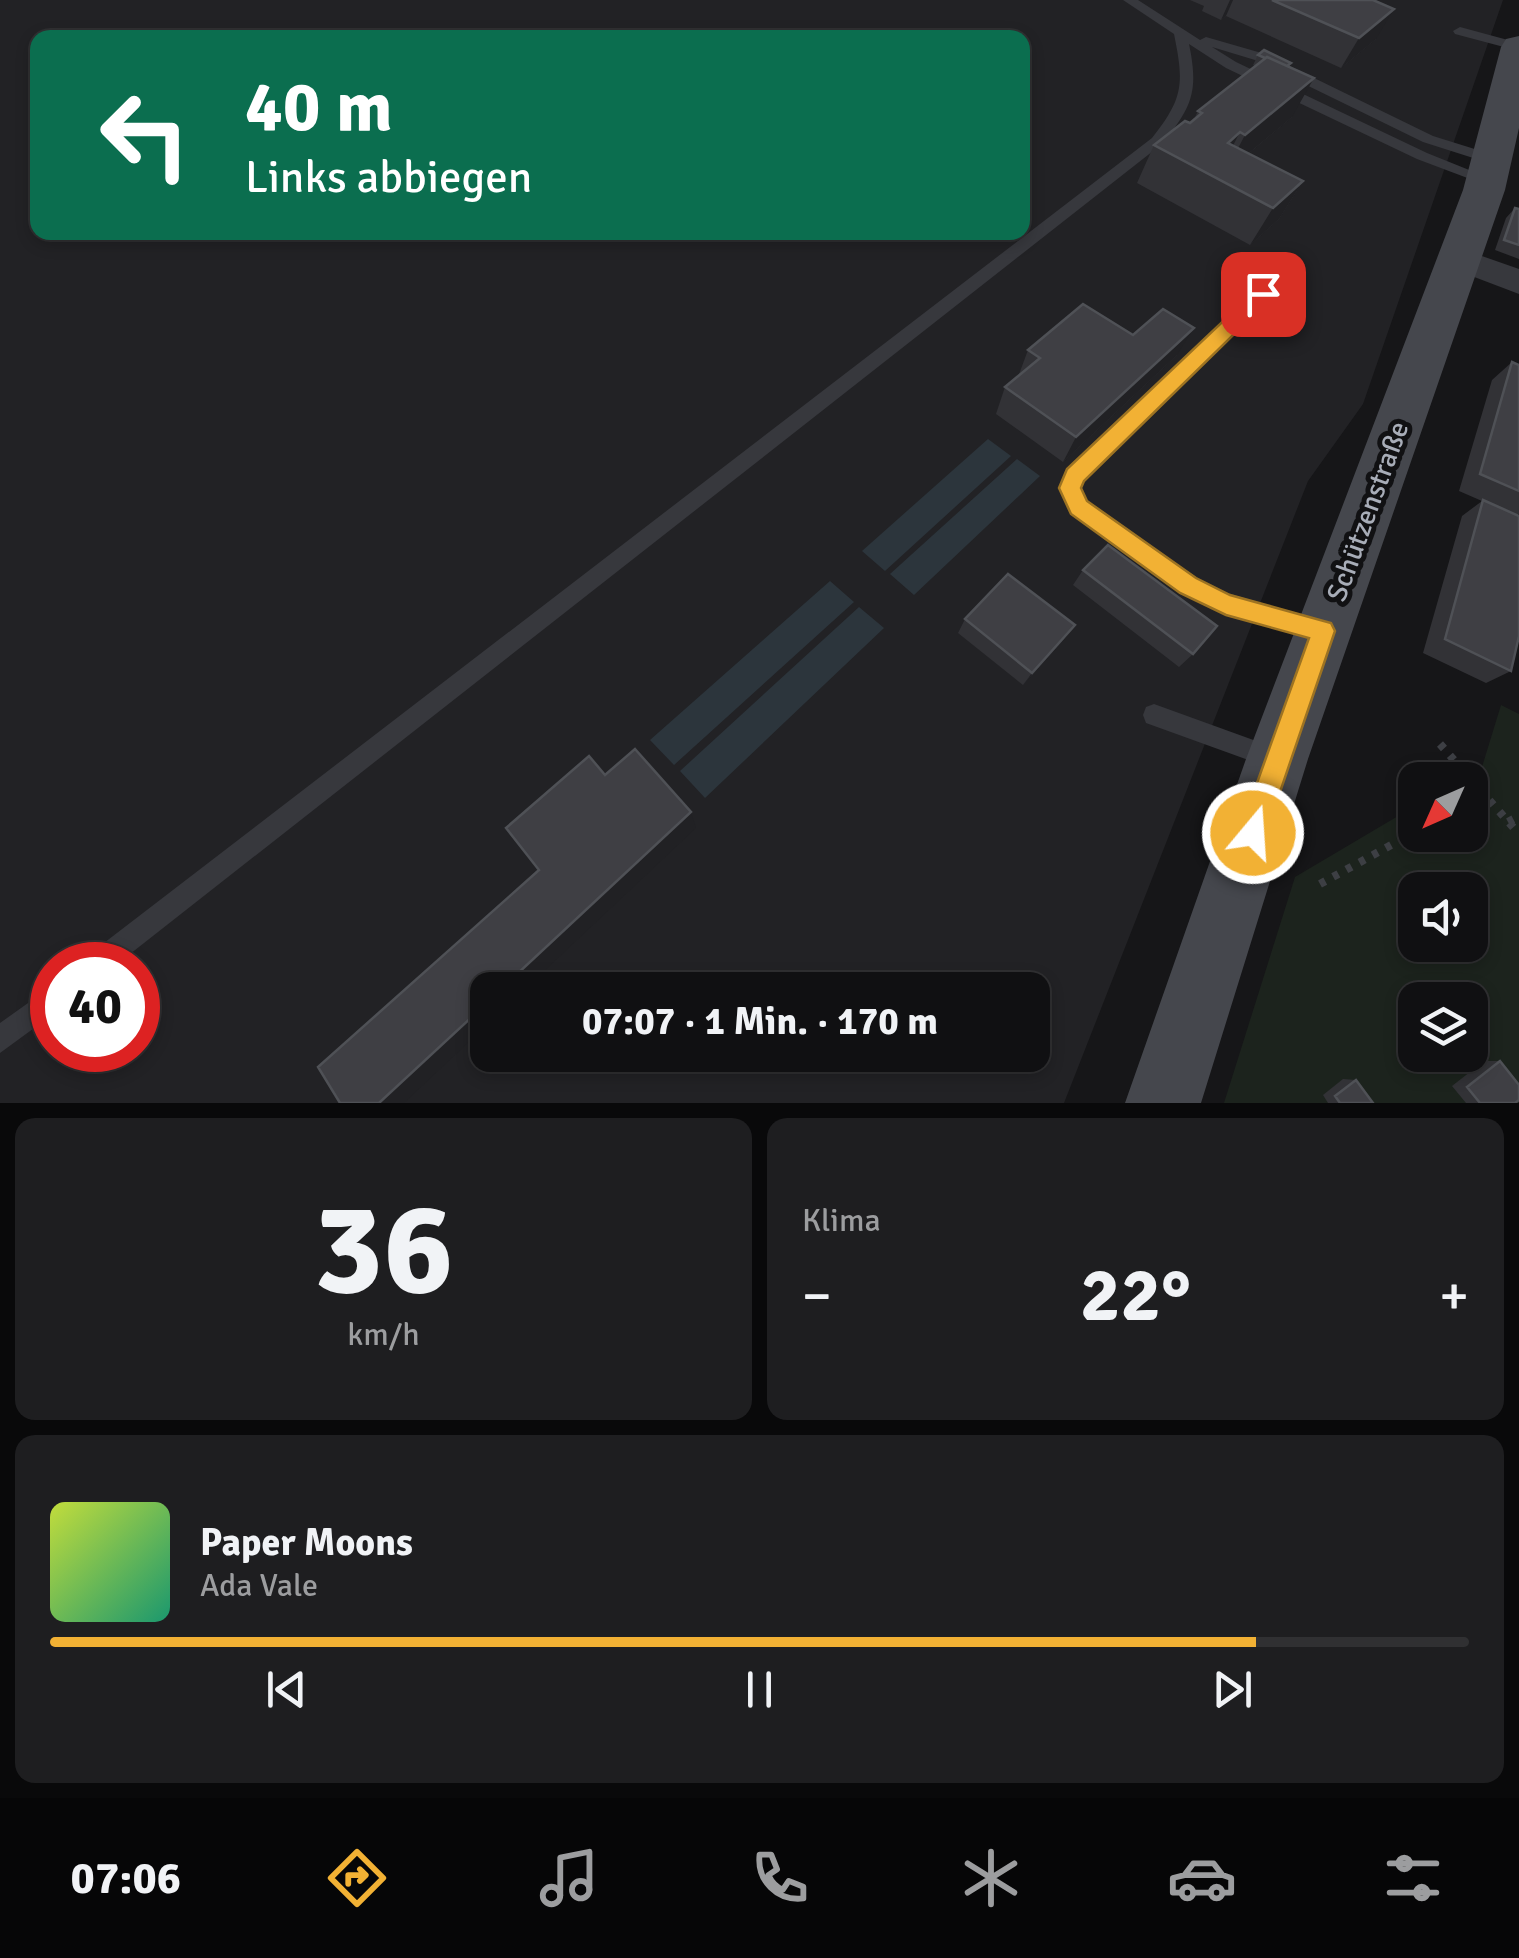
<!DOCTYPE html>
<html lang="de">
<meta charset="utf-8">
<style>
:root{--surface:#101012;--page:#1e1e20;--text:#f1f3f6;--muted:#9c9d9f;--line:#303032;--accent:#f2b134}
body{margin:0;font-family:Signika,sans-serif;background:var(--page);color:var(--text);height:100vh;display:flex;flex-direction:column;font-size:38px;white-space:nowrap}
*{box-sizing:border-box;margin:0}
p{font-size:32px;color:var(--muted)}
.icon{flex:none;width:55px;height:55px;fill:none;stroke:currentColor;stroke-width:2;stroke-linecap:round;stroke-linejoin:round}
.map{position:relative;height:1103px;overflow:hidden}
.panel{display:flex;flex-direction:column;gap:15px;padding:15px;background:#09090a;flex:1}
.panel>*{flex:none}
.banner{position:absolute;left:30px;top:30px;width:1000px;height:210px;border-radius:20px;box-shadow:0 5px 15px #0003,0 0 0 2px var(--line);background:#0b6e4f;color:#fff;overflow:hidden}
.needle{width:65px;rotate:225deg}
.controls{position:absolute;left:1398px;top:762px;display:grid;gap:20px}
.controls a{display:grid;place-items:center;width:90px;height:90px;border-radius:20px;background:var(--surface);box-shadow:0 5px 15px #0003,0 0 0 2px var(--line);font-size:50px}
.speed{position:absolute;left:30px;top:942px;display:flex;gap:20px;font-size:50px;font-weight:700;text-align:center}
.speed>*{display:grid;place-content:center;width:130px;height:130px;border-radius:50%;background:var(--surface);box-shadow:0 5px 15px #0003,0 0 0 2px var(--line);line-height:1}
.speed .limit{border:15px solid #d22;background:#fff;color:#111}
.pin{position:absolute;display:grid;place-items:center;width:85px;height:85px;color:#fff;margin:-42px;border-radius:20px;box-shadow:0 5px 15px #0006}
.me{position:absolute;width:110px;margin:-55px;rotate:18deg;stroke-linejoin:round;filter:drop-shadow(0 0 8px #0008)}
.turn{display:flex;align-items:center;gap:35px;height:210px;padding:0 50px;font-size:45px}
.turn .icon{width:130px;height:130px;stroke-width:2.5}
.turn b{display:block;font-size:70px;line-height:85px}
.big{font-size:75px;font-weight:800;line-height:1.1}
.panel .widget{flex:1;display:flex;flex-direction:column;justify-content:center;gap:15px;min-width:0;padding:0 35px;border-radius:20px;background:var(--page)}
.panel .dial{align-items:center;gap:0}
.dial b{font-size:130px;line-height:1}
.song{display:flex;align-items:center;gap:30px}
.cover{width:120px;height:120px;border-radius:15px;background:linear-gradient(135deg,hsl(70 70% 55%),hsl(160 70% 35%))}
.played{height:10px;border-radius:5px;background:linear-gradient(90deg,var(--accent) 85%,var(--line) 85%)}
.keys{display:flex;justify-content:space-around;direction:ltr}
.heat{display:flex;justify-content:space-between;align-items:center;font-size:55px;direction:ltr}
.panel .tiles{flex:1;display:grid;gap:15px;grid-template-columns:1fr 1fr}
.widget:last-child{grid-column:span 2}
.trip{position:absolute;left:470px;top:972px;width:580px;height:100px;border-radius:20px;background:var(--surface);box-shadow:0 5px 15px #0003,0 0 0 2px var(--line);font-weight:800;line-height:100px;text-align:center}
.dock{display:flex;height:160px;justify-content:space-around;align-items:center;background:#060607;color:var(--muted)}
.dock .icon{width:70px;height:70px}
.dock .on{color:var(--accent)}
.dock b{font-size:45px;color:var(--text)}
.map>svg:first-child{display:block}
.built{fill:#222225;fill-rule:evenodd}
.green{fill:#1c231d;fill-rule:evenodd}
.water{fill:#2c353c}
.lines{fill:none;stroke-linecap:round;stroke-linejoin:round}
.path{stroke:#3d3f44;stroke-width:8;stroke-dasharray:6 9;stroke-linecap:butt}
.lane{fill:#37383d;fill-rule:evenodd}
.street{fill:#37383d;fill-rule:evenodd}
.secondary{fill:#45474d;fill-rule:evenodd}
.wall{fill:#323236}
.shaded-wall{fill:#212124}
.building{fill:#3f3f44;stroke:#4f5156;stroke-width:2.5}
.route{fill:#f2b134;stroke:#9d7322;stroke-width:2.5}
.labels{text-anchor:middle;stroke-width:10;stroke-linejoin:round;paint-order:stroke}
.street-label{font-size:28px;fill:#a8adb8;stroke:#111113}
</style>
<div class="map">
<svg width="1519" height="1103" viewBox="0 0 1519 1103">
<rect width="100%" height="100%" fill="#161618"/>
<path class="built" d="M0,0H1503L1363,404L1308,481L1064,1103H0ZM38,38H1022V232H38ZM52,965H138V1050H52ZM488,990H1032V1055H488Z"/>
<path class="green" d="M1501,705L1519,714V1103H1224L1295,877L1415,806V835H1470V780H1460L1482,767ZM1415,890H1470V945H1415ZM1415,1000H1470V1055H1415Z"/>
<path class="water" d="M988,439L1011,456L885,571L862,551Z
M1017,459L1040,476L914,595L890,574Z
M830,581L854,602L674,765L650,740Z
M859,607L884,628L705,798L680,771Z"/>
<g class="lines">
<path class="path" d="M1440,744L1519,834
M1470,802L1484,795
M1508,822L1519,816
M1320,884L1415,832"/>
<path class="lane" d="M1123,0H1138L1200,40L1206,37L1265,54L1433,136L1497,156L1499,159L1492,164L1423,142L1255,60L1212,47L1236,62L1427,153L1494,180L1486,185L1417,159L1226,68L1189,44C1199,92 1192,107 1162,144L116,965H83L87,956L1152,138C1184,98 1184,83 1174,34Z
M1460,27L1519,43V51L1455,34L1453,31Z
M1263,288L1271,294L1269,298L1083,481L1080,488L1086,501L1212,588L1329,624L1333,631L1329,638L1322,641L1199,601L1072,513L1060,488L1068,470L1257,290Z
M1154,704L1284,751L1287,759L1284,767L1276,770L1146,723L1143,715L1146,707Z
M52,986V1015L0,1053V1023Z"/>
<path class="street" d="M1459,248L1519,269V294L1448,267L1443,259L1448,251Z"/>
<path class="secondary" d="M1519,36V128L1505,190L1308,759L1201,1103H1125L1246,759L1463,190L1501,47L1506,39Z"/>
</g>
<path class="wall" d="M1190,0H1373L1376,39L1341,68L1226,16L1221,20L1202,11L1204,6Z
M1258,55L1291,63L1289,67L1292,117L1248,154L1303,181L1279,219L1250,245L1137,183L1154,145L1193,121L1198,111L1255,66L1253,65Z
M1515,208L1519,209V259L1495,250L1506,218Z
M1133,335L1177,355L1063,462L996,414L1005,387L1018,377L1028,350Z
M1512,362L1519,365V514L1517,515L1511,671L1486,683L1423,653L1462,516L1482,501L1459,491L1492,380Z
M1083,570L1193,654L1179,667L1073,585Z
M965,619L1065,638L1023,685L958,633Z
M1415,1028V1051L1404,1036Z
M1418,1055H1464L1444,1070H1430Z
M1484,1061H1500L1515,1103H1466L1452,1086Z
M1343,1079L1356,1080L1373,1103H1328L1323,1095Z"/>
<path class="shaded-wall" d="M1230,0H1233L1226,16L1221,20Z
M1394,9L1376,39L1341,68L1359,38Z
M1314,78L1292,117L1225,173L1245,135Z
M1240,132L1220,171L1228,143Z
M1303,181L1279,219L1250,245L1273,208Z
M1194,328L1177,355L1063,462L1076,437Z
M1075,625L1065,638L1023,685L1032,673Z
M691,812L696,828L524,990H500Z
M488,1002V1024L404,1103H379Z"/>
<path class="building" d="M1272,0H1373L1394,9L1359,38Z
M1264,50L1291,63L1287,66L1267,57L1265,58L1258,55Z
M1267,57L1314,78L1245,135L1240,132L1228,143L1303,181L1273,208L1154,145L1185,121L1190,123L1202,113L1198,111Z
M1515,208L1519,209V245L1504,240Z
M1083,304L1133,335L1163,309L1194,328L1076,437L1005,387L1040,358L1028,350Z
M1512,362L1519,365V491L1480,474Z
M1483,500L1519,516V636L1511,671L1445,639Z
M1108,545L1217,626L1193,654L1083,570Z
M1008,574L1075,625L1032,673L965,619Z
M635,749L691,812L500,990H488V1002L379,1103H340L318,1067L539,870L506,828L589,756L605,775Z
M1432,1055H1464L1444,1070Z
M1500,1061L1519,1085V1100L1515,1103H1480L1467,1087Z
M1356,1080L1373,1103H1340L1335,1096Z"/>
<path class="route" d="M1263,287L1270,289V299L1084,481L1081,488L1087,501L1196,578L1230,595L1331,623L1335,631L1266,833L1262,843L1253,847L1243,843L1239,833L1309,638L1226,615L1180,593L1071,514L1059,488L1067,469L1257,289Z"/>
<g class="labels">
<g class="street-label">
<text transform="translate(1367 511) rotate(-70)" y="10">Schützenstraße</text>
</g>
</g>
</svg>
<div class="controls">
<a><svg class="needle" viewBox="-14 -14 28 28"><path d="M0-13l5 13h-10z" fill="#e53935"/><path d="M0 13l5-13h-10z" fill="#9c9d9f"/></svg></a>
<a><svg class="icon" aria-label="sound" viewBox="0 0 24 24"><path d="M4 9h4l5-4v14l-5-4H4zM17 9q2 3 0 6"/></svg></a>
<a><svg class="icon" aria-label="layers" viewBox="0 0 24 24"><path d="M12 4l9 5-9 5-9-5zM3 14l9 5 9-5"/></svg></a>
</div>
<div class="speed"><div class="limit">40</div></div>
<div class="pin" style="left:1263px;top:294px;background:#d93025"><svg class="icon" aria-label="arrive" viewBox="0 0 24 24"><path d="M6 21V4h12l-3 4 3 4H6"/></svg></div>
<svg class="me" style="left:1253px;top:833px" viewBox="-20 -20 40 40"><circle r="17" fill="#f2b134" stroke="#fff" stroke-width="3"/><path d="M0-11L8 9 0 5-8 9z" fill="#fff"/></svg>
<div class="trip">07:07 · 1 Min. · 170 m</div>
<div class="banner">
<div class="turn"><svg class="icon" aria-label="left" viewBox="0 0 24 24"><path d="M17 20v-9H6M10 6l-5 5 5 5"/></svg><div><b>40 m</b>Links abbiegen</div></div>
</div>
</div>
<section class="panel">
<div class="tiles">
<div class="widget dial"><b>36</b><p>km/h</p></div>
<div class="widget"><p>Klima</p>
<div class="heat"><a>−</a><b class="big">22°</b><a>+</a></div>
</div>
<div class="widget">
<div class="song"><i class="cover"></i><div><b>Paper Moons</b><p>Ada Vale</p></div></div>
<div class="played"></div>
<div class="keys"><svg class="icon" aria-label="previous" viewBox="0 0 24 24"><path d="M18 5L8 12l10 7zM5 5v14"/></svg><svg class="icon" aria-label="pause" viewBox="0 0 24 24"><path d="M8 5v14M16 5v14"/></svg><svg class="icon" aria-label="next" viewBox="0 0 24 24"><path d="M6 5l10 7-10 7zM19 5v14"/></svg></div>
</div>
</div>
</section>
<nav class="dock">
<b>07:06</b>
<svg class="icon on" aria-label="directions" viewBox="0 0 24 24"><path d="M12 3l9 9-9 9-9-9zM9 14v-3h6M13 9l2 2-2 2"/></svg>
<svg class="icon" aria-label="music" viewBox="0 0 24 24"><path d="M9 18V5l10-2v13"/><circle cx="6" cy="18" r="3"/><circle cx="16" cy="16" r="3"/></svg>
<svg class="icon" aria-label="phone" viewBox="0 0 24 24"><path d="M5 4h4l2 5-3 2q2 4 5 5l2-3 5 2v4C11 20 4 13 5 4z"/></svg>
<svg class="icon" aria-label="climate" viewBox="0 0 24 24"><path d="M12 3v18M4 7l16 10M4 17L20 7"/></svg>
<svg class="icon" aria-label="car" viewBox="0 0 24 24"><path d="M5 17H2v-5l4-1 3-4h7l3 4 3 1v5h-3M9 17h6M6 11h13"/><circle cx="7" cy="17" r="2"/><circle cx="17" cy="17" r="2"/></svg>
<svg class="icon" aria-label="filters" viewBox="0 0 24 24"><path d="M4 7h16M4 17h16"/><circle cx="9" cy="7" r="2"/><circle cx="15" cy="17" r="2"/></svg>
</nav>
